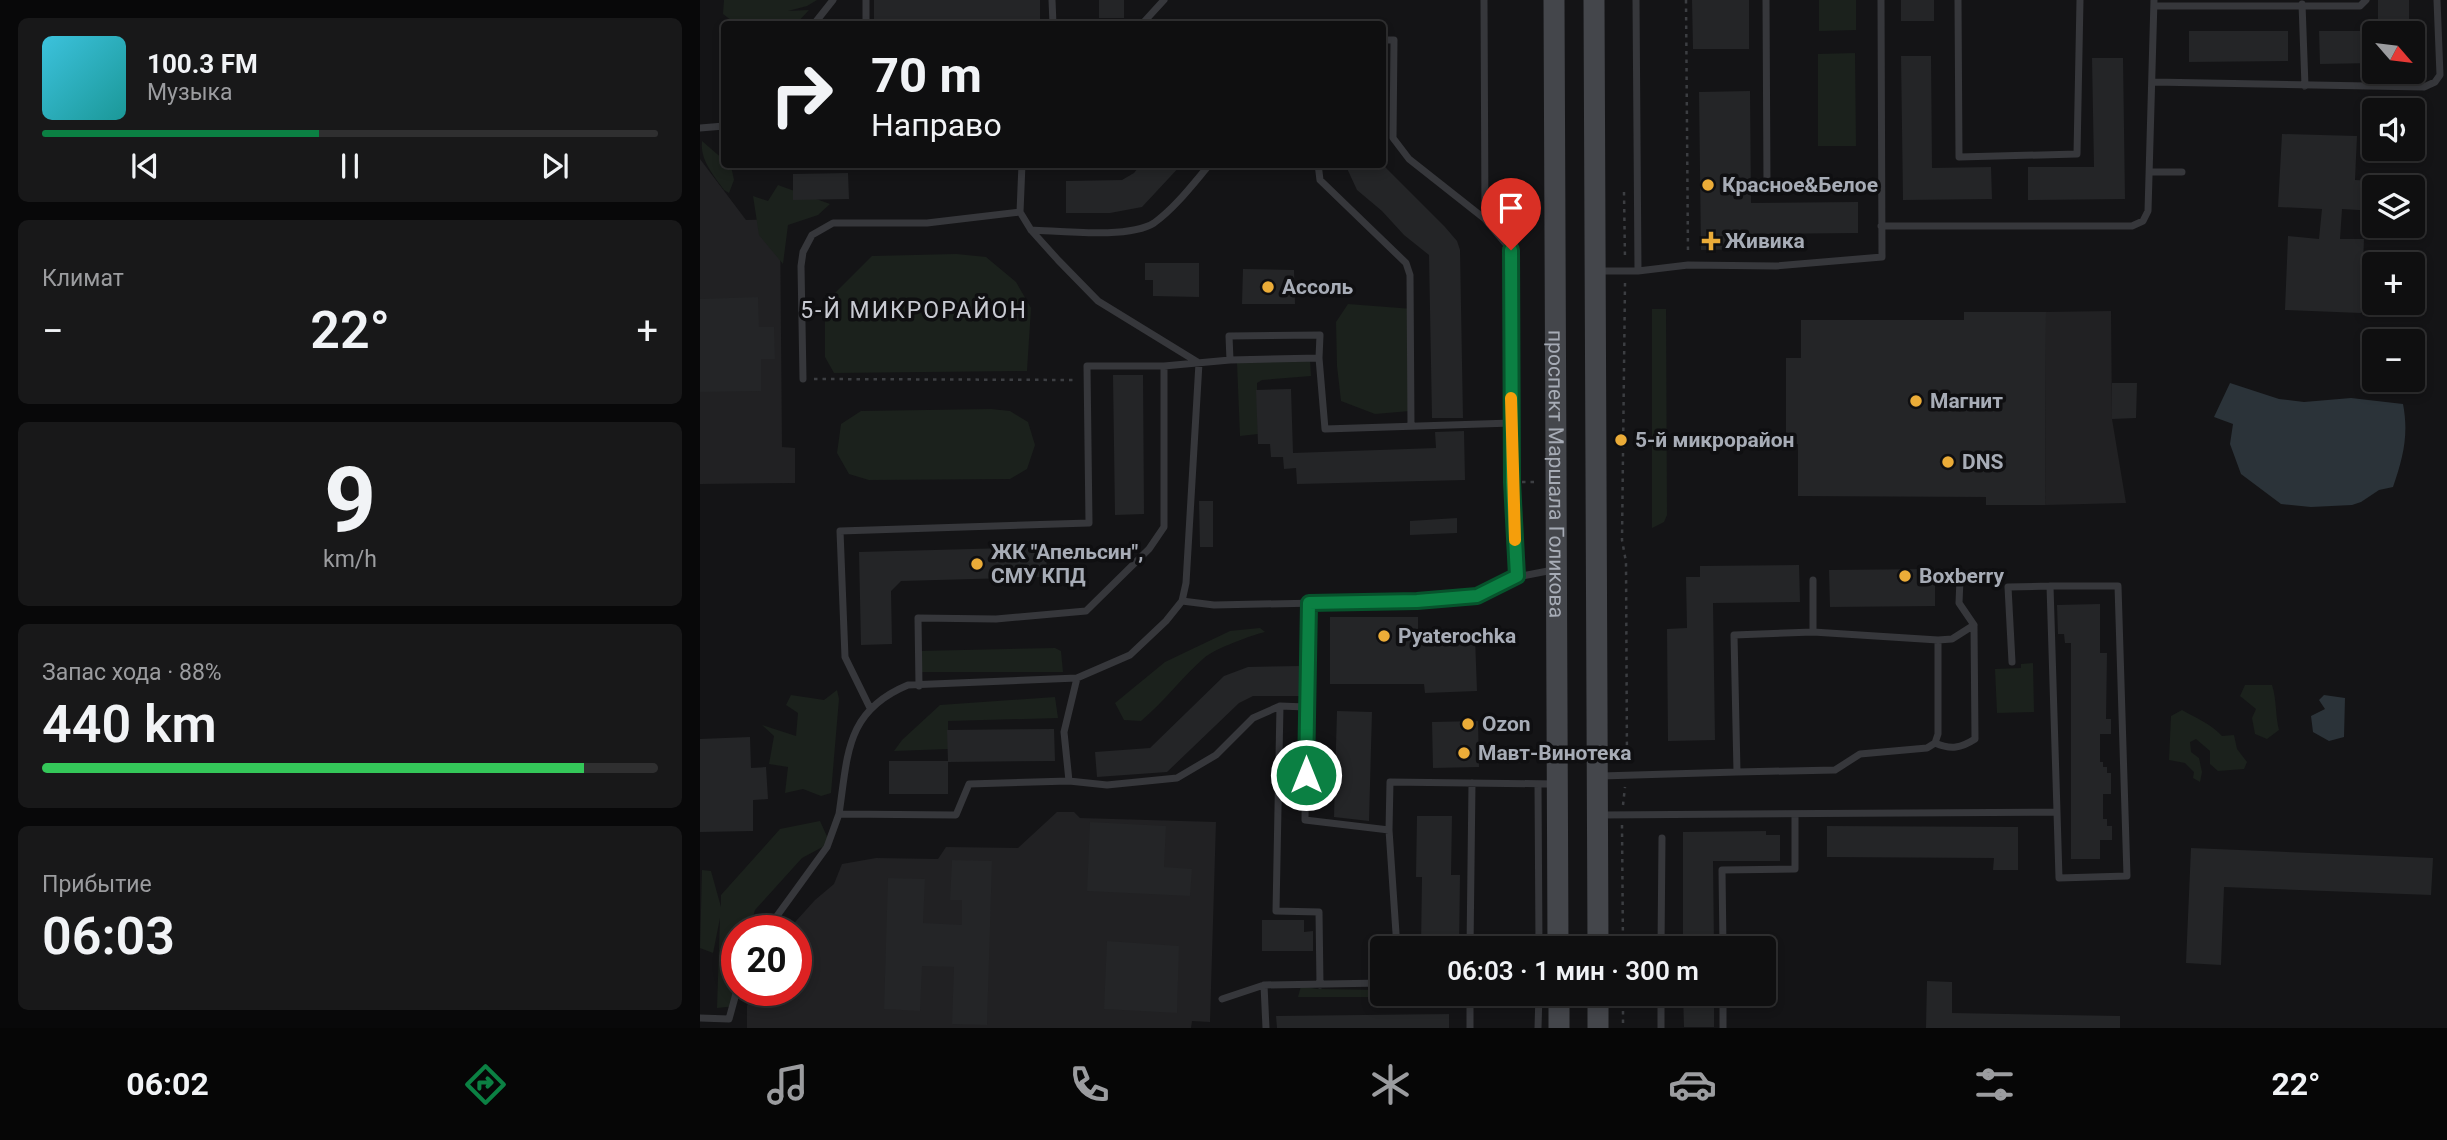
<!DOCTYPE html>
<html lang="ru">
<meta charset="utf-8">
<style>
:root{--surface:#0f0f10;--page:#181819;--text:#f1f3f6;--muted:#9b9c9f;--line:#2f2f30;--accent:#0b8043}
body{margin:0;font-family:Roboto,sans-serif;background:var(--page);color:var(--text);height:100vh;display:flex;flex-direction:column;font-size:26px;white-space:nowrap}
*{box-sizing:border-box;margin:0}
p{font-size:23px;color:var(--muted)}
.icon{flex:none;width:38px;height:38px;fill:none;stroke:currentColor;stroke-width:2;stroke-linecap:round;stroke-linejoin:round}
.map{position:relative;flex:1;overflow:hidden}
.sheet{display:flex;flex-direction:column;gap:18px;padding:18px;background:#080809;width:700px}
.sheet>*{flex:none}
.top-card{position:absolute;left:21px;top:21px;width:665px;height:147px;border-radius:7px;box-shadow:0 4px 10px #0003,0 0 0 2px var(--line);background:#0f0f10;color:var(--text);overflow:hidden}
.needle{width:46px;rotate:118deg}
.fabs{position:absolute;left:1662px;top:21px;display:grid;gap:14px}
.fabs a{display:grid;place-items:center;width:63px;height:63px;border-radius:7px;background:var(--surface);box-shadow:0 4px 10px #0003,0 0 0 2px var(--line);font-size:35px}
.speed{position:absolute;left:21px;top:915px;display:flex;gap:14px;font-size:35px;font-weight:700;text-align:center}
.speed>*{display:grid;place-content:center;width:91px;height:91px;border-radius:50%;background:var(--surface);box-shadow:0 4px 10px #0003,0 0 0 2px var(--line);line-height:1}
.speed .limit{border:10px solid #d22;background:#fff;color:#111}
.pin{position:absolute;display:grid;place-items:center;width:60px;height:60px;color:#fff;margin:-72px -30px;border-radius:50% 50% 50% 0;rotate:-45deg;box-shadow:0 0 7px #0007}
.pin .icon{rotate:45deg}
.me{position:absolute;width:77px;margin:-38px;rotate:0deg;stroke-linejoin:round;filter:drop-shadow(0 0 5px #0008)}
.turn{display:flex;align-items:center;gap:24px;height:147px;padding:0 35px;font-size:32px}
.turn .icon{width:91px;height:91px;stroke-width:2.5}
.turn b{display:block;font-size:49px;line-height:60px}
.big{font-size:52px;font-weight:600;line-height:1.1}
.sheet .widget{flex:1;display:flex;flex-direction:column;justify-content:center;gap:10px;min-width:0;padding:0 24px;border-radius:10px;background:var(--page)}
.sheet .dial{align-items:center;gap:0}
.dial b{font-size:91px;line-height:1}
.song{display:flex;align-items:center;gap:21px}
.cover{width:84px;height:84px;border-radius:10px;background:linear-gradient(135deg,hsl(190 70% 55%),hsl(180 70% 35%))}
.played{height:7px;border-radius:4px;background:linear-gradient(90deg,var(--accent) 45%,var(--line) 45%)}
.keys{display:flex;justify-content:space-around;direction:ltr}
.heat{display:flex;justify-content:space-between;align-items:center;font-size:38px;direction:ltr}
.charge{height:10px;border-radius:5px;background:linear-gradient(90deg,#34c759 88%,var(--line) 0)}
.trip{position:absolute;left:670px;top:936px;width:406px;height:70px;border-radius:7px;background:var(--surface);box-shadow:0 4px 10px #0003,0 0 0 2px var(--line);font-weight:600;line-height:70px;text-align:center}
.tabs{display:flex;height:112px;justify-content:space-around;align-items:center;background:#060606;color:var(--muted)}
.tabs .icon{width:49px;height:49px}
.tabs .selected{color:var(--accent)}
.tabs b{font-size:32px;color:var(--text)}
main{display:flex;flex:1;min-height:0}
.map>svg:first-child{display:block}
.built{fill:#212123}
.green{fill:#1b211c}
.water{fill:#2b3339}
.building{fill:#242527}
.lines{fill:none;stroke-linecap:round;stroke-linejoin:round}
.path{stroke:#3c3e42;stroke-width:2.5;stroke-dasharray:3.5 5;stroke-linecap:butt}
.service{stroke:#36373b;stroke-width:7}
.secondary{stroke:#44464b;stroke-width:21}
.route-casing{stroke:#07532c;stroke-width:18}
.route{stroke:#0b8043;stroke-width:12}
.slow{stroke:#f59e0b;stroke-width:12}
.poi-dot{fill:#ebac38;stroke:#0f0f11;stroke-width:2.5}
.labels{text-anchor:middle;stroke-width:7;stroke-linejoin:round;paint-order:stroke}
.poi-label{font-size:21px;font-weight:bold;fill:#a7acb6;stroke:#0f0f11;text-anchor:start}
.street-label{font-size:21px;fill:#a7acb6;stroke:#0f0f11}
.neighbourhood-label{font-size:23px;letter-spacing:2px;fill:#c8cad2;stroke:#0f0f11}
</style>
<main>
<section class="sheet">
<div class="widget">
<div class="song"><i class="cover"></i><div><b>100.3 FM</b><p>Музыка</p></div></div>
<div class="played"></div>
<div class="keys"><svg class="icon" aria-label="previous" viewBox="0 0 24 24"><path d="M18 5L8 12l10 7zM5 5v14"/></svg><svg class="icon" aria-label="pause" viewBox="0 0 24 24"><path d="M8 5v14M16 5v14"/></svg><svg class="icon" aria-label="next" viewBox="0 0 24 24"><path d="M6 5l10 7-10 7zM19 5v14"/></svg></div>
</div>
<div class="widget"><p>Климат</p>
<div class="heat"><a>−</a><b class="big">22°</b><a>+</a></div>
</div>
<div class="widget dial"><b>9</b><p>km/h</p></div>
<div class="widget"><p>Запас хода · 88%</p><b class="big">440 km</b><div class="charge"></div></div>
<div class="widget"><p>Прибытие</p><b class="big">06:03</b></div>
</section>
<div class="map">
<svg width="1747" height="1028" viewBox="0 0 1747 1028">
<rect width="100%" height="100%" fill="#141416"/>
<path class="built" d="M0,159L46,220L80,219L82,447L95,448V483L0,484Z
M1411,311L1412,419L1426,503L1345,505L1346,312Z
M357,812H374L380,818L516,822L510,1022L492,1021L491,1028H47V1006L53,991L96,990V931H87L115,900L134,884L142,864L176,858L238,859L246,847L318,848Z"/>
<path class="green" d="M24,0H117L107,6L88,11L109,10L96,24H36L23,14Z
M1119,0H1156V30L1119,31Z
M1155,53L1156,146H1118V54Z
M2,141L24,160V164L31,166L34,180L29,193L24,190C13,174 0,160 2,141Z
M78,185L130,204L118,215L88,225L83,264L59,235L53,196L68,201Z
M256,254L286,257L316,282L331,308L327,371L134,373L125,357V294L135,293L172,256Z
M648,304L713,309L710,411L675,414L641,401L637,366L636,322Z
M952,309H966L967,515L964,522L952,528Z
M610,360L611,376L562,380L557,383L558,434L540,436L537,363Z
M291,409L310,411L328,422L335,445L327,469L310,479L169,480L149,474L137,453L141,424L161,411Z
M560,628L565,632C552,635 514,649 504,658C482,677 464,702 441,721L424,720L415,703L465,662L530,631Z
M355,648L361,651L363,672H220V651Z
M1333,663L1334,712L1297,713L1295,669L1321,668V664Z
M1545,685H1572C1577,701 1575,714 1579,730L1567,739L1555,734L1552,718L1556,709L1540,696Z
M137,690L139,699L131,793L121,796L103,789L85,793L88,767L69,764L74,736L62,725L96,736L98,713L86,705L91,695L124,700Z
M355,697L358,718L248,721V749L194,751L202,740L240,705Z
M1482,710C1496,718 1511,724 1522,736L1534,735L1537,749L1547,762L1544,769L1518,771L1510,764V751L1496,739L1490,742L1491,752L1499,758L1502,772L1500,782L1493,778L1494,772L1485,763L1469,760L1471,716Z
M120,821L130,843L102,858L55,910L49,931H37L36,1006L17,1008L20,918L13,953L0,948L2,870L11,871L21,907V895L80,829Z
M601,986L617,989L682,990V994H714V997H598Z"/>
<path class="water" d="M1530,383L1579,399L1604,402L1651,398L1703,404C1709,435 1703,458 1693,487L1679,490L1661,502L1652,505L1611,507L1581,504L1541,474L1530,444L1533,424L1514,417Z
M1624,695L1645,698L1644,737L1629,741L1613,732L1611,716L1625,709L1619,700Z"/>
<path class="building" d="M174,0H340V24H174Z
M399,0H424V18H399Z
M992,0H1049V49H993Z
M1201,0H1234V21H1201Z
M1678,0H1709V33H1678Z
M1489,31H1588V61L1489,62Z
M1619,31H1675V63L1620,64Z
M1201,56H1231L1232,168L1291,167L1292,199L1203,200Z
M1392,58H1423L1425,199L1328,200V167H1394Z
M1050,91L1051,203L1158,202V233L1056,234V249L1001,250L999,92Z
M1582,134L1657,136L1655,180L1675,181V211L1642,209L1640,239H1664L1661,313L1585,310L1588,236L1619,239L1622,209L1578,207Z
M441,164H482L442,207L410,213H366V181L422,180L434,173Z
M645,164H682L745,227L757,241L760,250L763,418H732L729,255L704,235L682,211L657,190Z
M148,173L149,199L93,200V174Z
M445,263H499V297L453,296V280H445Z
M543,269L594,270L595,304H542Z
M58,297L59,327H74L75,359H61V391L0,392V299Z
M1264,312H1346L1345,505H1286V497L1098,496V444H1086V358H1101V320H1264Z
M413,375H443L444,514L415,515Z
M1412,383H1437L1436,418L1412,419Z
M591,389L593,453L736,448L735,432L764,431L765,480L597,484L596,468L584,469L583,457H571L570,444H558L556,390Z
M499,501H513V547H500Z
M757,518V533L710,535V521Z
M346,547L347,577L201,581L191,591L192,644L161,645L159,552Z
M1099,565L1100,602L1013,603L1015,740L968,741L967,629L987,628L986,577H1000V566Z
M1235,569V606L1130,607L1129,570Z
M1400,604V653H1407L1406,719H1411V734H1400V762H1403V767H1407V773H1411V794H1403V819H1407V826H1412V840H1400V859H1371V643H1365L1364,634H1358L1357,605Z
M630,617H718V639L775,637L777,691L725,693L724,684H630Z
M601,666L600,696H553L539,703L467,772L397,777L395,752L450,748L524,676L548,667Z
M637,711L672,712L669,821L634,817Z
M778,721L779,767L733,768L732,722Z
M354,729L355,761L248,762L247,730Z
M50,737L51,768L66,767L68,799L53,800V831L0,832V739Z
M189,761H248V794H189Z
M717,816H752L751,875H760L759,948H721L722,877H716Z
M390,822L466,826L464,867L492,869L490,896L387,891Z
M1127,826L1318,827V870H1293L1294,858L1127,857Z
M1066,831V835H1080V861H1013L1014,948H983V832Z
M1491,848L1733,858L1731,895L1524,887L1521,965L1486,963Z
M252,860L292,861L287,1025L252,1024L254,967L222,966L220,1011L184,1009L188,878L225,879L223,923L262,925V900H250Z
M562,920H604V932L613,931V951H562Z
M407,941L479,946L477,1013L404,1009Z
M1227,981L1252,982V1013L1420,1016V1028H1226Z
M983,994H1014V1027H984Z
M749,1014V1028H577L576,1016Z"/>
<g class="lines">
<path class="path" d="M986,0L988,254
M924,192L925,259
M925,283L922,540L926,562L927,763
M114,379L377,380
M822,482H837
M923,805L925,787
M922,825L923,948
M923,994V1028"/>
<path class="service" d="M352,0L353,24
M784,0L785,219L811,250L812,482L817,577
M936,0L938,271
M1066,0L1067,186L1181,184
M1258,0L1259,157L1377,154L1380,0
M1602,4L1605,86
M1454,6H1660L1666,0
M114,24L133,0
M166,24V0
M442,24L464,0
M682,40H694L693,138L709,159L785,219
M1453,82L1724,87L1735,82L1740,75L1737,0
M0,128L24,126
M322,164L320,212L331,230L358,260L398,301L499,363L486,583L482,601L466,621L430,655L377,678L208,685C145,711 148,755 139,814L256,815L269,784L369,781L407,785L477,778L516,755L553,718L580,706L606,707L605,820L689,830
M618,164L620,180L706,263L710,275L711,426
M1450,172H1482
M1181,226H1432L1443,221L1448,211L1454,0
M331,230C362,231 429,239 454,223C475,208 493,184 510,164
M897,271H938L988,265L1076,266L1182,257L1181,0
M619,358L620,335L529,336L530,360L619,358L625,429L812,423
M103,379L101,266L103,252L112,235L133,223H227L320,212
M482,601L514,605L717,601L777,596L817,577L853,570
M1113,632V580
M1238,640L1252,639L1274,625
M1312,662L1308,587L1350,586
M219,686L218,618L296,619L386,611L449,549L464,527V366
M580,706L576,911L619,912L620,985
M606,707L609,603
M170,708L145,657L140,531L389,523L387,366H464L530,360
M1235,743C1251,750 1261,748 1275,739L1274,625L1259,603L1260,579
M901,776L1037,772L1034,635L1113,632L1238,640V734L1235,743L1227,748L1160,754L1135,770L1037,772
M369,781L364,732L377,678
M838,784L839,948
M902,815L1357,812L1350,586H1418L1427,876L1359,878L1357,812
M66,931L127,847L139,814
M697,948L689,830L690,782L856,784
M770,948L772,783
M961,948L962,838
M1023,948L1022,870L1095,869V815
M770,994V1028
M1023,994V1028
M522,999L564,985
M0,1018L29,1019L37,990
M566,1028L564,985L682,983
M838,1028L839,994
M961,1028V994"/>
<g class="secondary">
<path id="s1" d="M854,0L858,948"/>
<path d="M894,0L898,948"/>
<path d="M859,994V1028"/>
<path d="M898,994V1028"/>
</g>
</g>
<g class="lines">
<defs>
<path id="route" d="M606,775L609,603L717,601L777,596L817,576L812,482L811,250"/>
</defs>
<use href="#route" class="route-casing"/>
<use href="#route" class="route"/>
<path class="slow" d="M811,398L815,540"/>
</g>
<g class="poi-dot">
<circle cx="1008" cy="185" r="7"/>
<path d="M1007.5 230.5h7v7h7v7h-7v7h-7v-7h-7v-7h7z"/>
<circle cx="568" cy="287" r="7"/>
<circle cx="1216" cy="401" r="7"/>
<circle cx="921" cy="440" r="7"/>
<circle cx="1248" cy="462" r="7"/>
<circle cx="277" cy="564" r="7"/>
<circle cx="1205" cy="576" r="7"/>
<circle cx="684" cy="636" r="7"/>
<circle cx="768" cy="724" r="7"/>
<circle cx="764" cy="753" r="7"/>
</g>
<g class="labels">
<g class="poi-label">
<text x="1022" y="192">Красное&amp;Белое</text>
<text x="1025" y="248">Живика</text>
<text x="582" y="294">Ассоль</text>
<text x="1230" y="408">Магнит</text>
<text x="935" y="447">5-й микрорайон</text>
<text x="1262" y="469">DNS</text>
<text x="291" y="559">ЖК "Апельсин",<tspan x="291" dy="24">СМУ КПД</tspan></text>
<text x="1219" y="583">Boxberry</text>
<text x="698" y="643">Pyaterochka</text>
<text x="782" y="731">Ozon</text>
<text x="778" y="760">Мавт-Винотека</text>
</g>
<g class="street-label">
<text dy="7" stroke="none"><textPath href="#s1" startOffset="474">проспект Маршала Голикова</textPath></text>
</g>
<g class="neighbourhood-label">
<text x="214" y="318">5-Й МИКРОРАЙОН</text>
</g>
</g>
</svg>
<div class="fabs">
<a><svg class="needle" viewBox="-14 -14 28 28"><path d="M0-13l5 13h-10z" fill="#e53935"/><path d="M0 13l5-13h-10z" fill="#9b9c9f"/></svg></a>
<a><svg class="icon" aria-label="sound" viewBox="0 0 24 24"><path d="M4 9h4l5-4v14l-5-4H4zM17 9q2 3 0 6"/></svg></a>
<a><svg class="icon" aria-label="layers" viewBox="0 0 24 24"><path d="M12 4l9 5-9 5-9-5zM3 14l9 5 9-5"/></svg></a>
<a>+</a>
<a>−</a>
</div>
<div class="speed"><div class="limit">20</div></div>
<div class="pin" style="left:811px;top:250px;background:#d93025"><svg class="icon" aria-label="arrive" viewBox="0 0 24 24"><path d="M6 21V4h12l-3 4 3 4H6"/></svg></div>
<svg class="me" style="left:606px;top:775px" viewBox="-20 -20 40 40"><circle r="17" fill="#0b8043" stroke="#fff" stroke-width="3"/><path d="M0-11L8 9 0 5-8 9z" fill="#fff"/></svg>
<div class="trip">06:03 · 1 мин · 300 m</div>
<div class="top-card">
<div class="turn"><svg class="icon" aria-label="right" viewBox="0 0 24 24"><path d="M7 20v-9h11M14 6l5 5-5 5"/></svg><div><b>70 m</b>Направо</div></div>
</div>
</div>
</main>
<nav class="tabs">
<b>06:02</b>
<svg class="icon selected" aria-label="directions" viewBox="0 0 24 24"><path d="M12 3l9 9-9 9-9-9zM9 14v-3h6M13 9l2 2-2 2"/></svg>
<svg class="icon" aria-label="music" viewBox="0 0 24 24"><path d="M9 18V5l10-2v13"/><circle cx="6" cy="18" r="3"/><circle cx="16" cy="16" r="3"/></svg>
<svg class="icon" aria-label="phone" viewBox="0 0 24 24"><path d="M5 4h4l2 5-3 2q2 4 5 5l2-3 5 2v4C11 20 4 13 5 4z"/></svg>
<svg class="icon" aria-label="climate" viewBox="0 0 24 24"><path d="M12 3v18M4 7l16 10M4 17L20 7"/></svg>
<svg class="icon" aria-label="car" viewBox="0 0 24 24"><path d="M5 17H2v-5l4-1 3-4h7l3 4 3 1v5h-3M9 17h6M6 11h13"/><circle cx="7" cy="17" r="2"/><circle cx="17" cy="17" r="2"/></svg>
<svg class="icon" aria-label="filters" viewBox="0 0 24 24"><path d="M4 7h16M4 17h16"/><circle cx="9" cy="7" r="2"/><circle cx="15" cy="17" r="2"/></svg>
<b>22°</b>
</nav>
